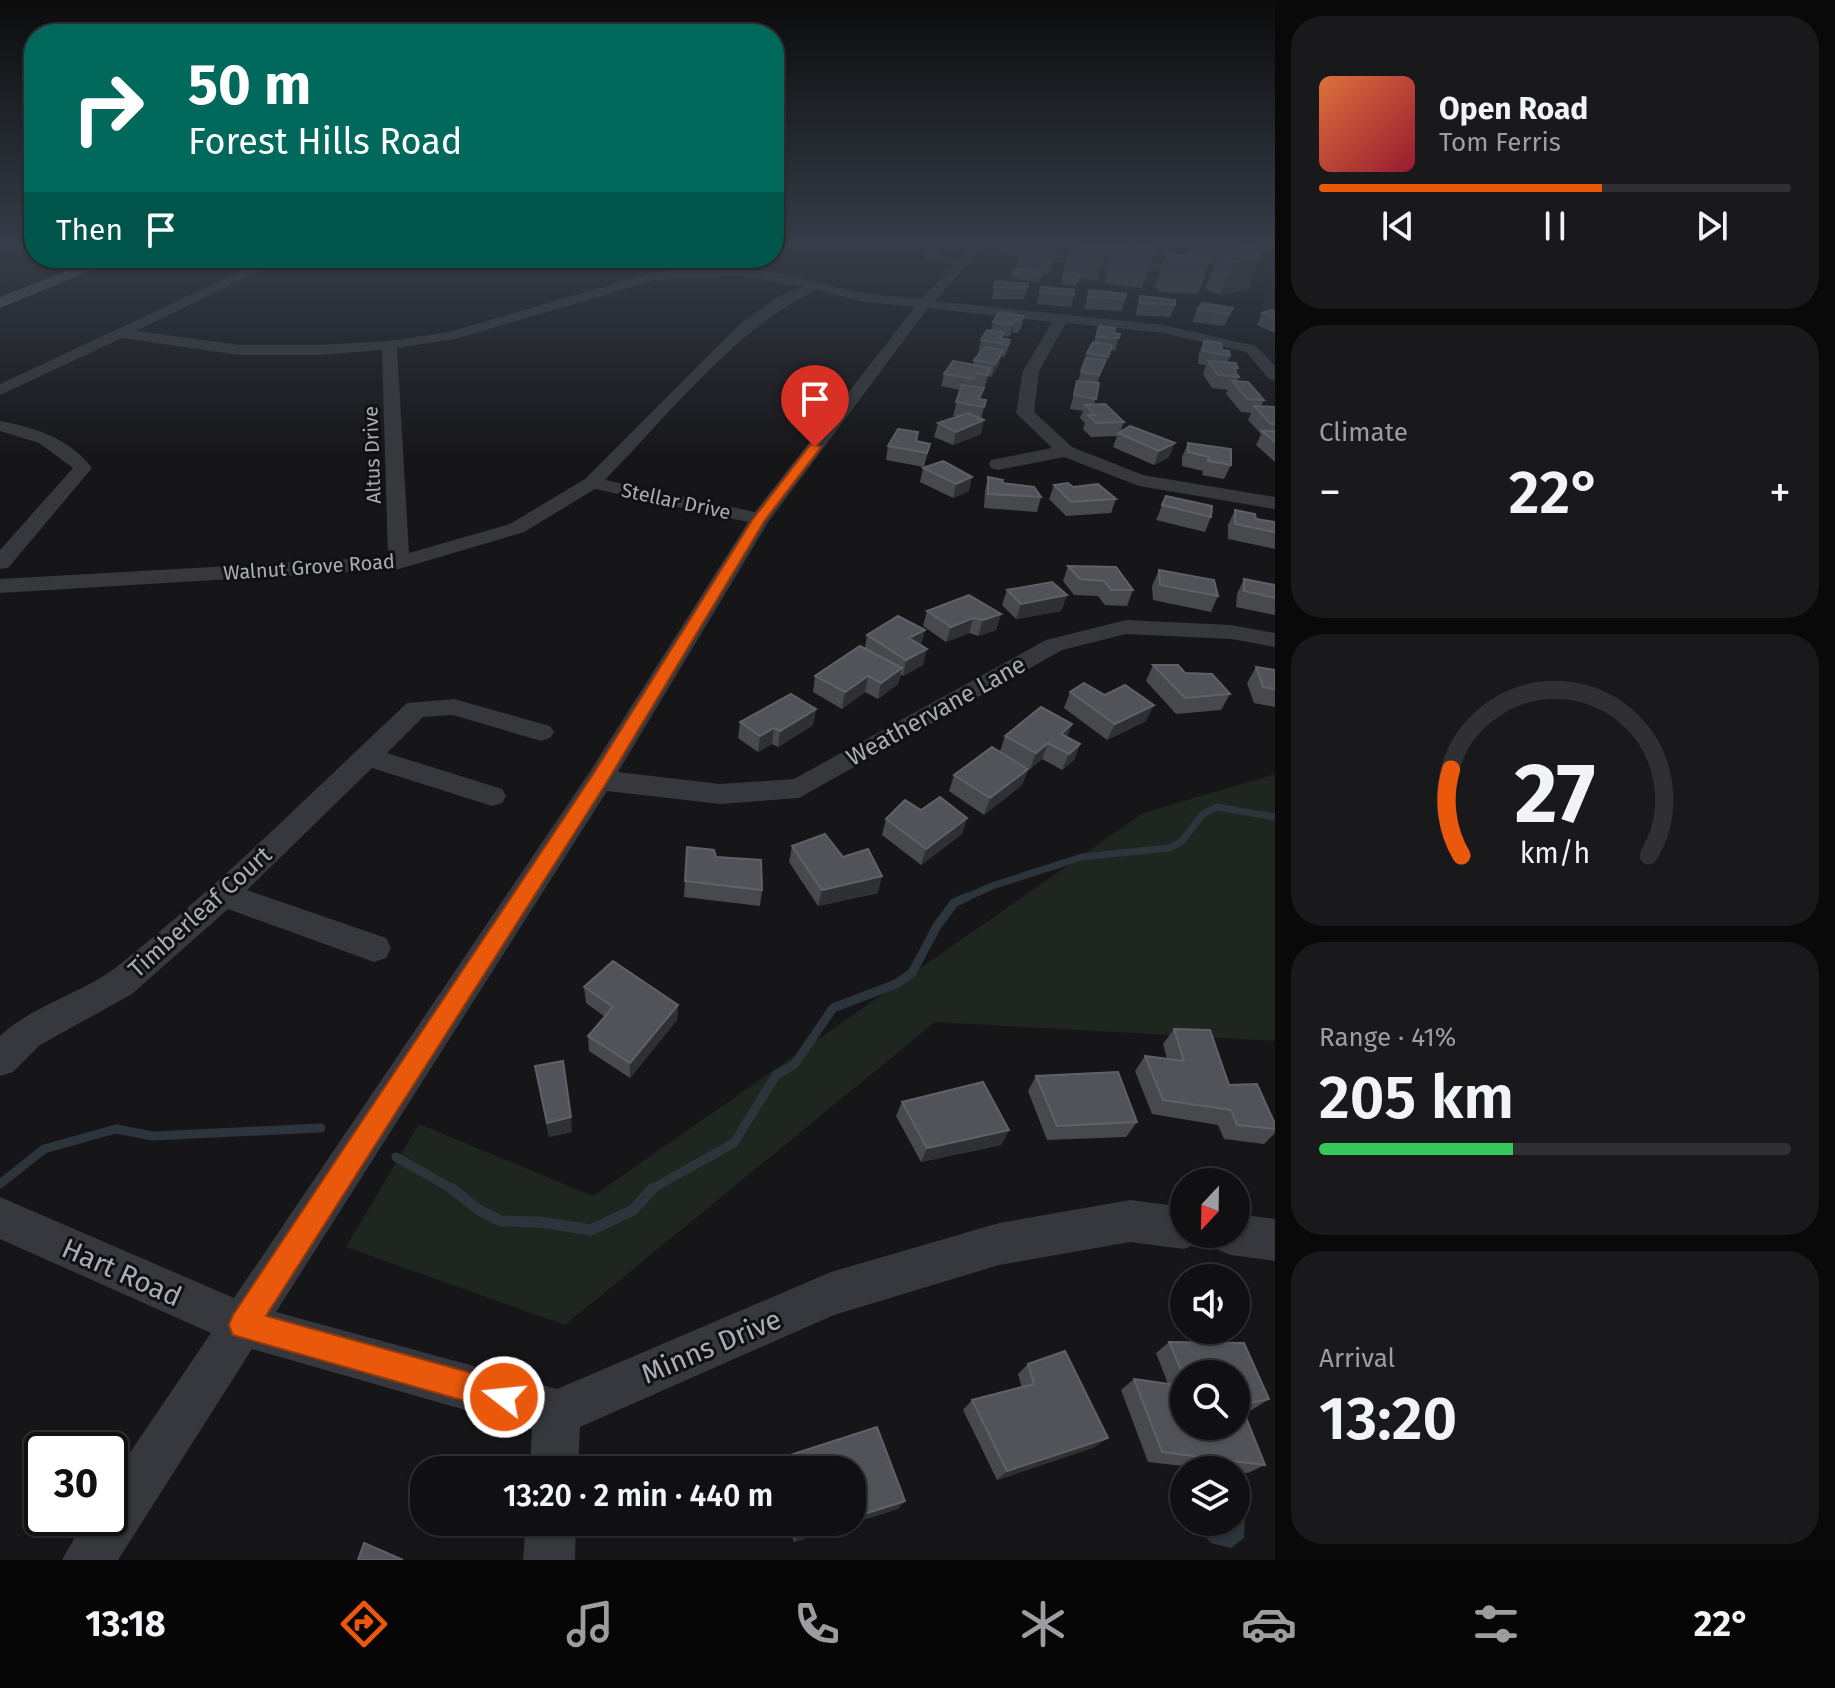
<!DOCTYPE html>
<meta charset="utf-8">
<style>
:root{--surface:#101012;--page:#19191b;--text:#f1f3f6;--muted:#9c9d9f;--line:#303032;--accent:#ea580c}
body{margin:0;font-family:"Fira Sans",sans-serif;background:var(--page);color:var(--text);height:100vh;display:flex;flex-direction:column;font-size:30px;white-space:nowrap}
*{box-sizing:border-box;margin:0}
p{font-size:26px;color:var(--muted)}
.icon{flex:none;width:44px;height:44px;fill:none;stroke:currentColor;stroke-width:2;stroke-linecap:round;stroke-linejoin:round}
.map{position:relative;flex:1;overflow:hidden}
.drawer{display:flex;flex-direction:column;gap:16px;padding:16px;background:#09090a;width:560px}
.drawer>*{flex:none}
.top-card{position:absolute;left:24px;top:24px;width:760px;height:244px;border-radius:32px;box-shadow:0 2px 6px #0004,0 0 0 2px var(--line);background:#00695c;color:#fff;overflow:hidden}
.needle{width:52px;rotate:202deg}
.tools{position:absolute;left:1170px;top:1168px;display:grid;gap:16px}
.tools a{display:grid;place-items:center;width:80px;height:80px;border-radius:50%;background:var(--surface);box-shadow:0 2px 6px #0004,0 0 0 2px var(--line);font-size:40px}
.speed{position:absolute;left:24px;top:1432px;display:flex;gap:16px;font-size:40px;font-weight:700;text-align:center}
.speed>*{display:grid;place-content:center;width:104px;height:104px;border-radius:50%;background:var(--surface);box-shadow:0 2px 6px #0004,0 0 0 2px var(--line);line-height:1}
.speed .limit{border:4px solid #111;border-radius:12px;background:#fff;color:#111}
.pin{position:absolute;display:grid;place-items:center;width:68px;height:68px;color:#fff;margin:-82px -34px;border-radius:50% 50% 50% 0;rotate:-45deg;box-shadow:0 0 8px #0007}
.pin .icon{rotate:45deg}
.me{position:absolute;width:88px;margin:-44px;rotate:286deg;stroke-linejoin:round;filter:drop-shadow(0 0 6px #0008)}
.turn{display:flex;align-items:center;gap:28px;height:168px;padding:0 32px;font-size:36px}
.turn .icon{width:104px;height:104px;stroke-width:2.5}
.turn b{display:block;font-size:56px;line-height:68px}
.then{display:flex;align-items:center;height:76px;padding:0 32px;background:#0003;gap:16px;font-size:30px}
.big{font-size:60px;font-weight:600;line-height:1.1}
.drawer .card{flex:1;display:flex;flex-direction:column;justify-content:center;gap:12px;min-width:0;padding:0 28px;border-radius:32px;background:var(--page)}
.drawer .dial{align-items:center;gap:0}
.dial svg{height:208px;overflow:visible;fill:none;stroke:var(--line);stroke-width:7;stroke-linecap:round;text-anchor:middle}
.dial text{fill:var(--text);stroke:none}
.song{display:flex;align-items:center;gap:24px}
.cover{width:96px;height:96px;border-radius:12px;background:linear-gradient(135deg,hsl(20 70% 55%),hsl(350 70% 35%))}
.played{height:8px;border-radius:4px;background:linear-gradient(90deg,var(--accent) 60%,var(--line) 60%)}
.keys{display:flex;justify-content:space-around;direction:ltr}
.heat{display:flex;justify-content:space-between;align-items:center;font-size:44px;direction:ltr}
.charge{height:12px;border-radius:6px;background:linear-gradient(90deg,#34c759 41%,var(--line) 0)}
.trip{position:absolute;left:410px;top:1456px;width:456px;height:80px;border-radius:32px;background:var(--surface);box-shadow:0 2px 6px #0004,0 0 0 2px var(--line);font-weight:600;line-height:80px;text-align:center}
.tabs{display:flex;height:128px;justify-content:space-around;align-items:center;background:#060607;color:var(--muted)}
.tabs .icon{width:56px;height:56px}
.tabs .on{color:var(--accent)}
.tabs b{font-size:36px;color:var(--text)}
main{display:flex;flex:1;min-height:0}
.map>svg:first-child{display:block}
.green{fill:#1e261f}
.water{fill:#2c353c}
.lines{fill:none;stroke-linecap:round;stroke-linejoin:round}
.stream-far3{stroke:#2c353c;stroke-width:3}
.stream-far2{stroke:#2c353c;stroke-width:7}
.stream-far1{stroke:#2c353c;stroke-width:9}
.stream{stroke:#2c353c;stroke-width:11}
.path{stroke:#3d3f44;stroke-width:2;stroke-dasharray:2 3;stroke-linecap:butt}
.minor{fill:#37383d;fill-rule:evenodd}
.major{fill:#53555c;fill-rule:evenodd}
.wall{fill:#47494d;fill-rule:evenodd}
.shaded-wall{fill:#2f3033}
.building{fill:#525359;stroke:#5f6168;stroke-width:2}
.route{fill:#ea580c;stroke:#983908;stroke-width:2}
.labels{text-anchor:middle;stroke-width:6;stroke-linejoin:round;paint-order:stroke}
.far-street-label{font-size:20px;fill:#a8adb8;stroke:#111113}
.street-label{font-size:24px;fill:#a8adb8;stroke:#111113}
.near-street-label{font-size:28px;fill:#a8adb8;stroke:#111113}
</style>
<main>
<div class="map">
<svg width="1275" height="1560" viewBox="0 0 1275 1560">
<rect width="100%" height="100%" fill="#161618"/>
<path class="green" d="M0,242H34V258H73L0,286Z
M1174,242H1275V315L1262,311L1270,271L1261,260Z
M1275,774V1041L935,1022L565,1325L346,1247L419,1124L593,1196L1143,813Z"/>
<path class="water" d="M1236,1499L1245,1517L1244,1538L1231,1548L1211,1543L1192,1522H1236Z"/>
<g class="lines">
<path class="stream-far3" d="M1252,250L1275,252"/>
<path class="stream-far2" d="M963,899L992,886L1082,857L1169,848L1182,841L1202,815L1217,807L1275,817"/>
<path class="stream-far1" d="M396,1157L454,1190
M0,1184L44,1149L116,1129L153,1136L321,1128
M650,1190L734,1143L776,1075L794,1065L833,1008L896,984L912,973L937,926L954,903L967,897"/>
<path class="stream" d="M451,1188L479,1210L501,1221L540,1222L591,1230L633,1210L653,1188"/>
<path class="path" d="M1252,242L1275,244
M0,249L34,246"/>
<path class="minor" d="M935,242H948L937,253L959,259L976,242H988L985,246L1135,264L1162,263V269L1135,272L979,252L935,301L1163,325L1256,346L1275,366V381L1269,379L1246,352L1163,333L1066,323L1039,371L1034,412L1072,447L1143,475L1275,497V509L1139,486L1064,457L998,470L991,468L989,464L991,460L1052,448L1016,413L1023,371L1052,322L928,308L769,521L618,772L720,784L794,779L1046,640L1126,620L1231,625L1275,633V647L1231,639L1126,634L1062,650L799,798L720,804L607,791L276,1312L557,1389L831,1272L999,1223L1130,1200L1184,1207V1234H1202L1199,1243L1184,1249L1130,1242L999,1265L834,1315L580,1427L578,1470H530L532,1429L252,1349L118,1560H62L86,1518H110V1482L211,1333L0,1239V1197L234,1298L589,773L748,522L595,489L524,532L399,569L0,593V579L388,557L382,350L319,355H240L122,338L0,395V384L270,258H286L136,331L240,345H319L389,341L449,332L655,272L741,268L780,273L860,293L921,299L954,265L924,258V252ZM741,276L803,287L776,298L740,324L585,479L510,524L409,553L397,348L455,339L656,280ZM817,290L860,301L915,307L755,512L605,480C667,417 737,326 817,290Z
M331,258L426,262L484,258C463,273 351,272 331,258Z
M0,421C36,428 69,438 92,468L8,568L0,569V550L73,468L39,443L0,431Z
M454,699L550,726L554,732L550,738L541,741L453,715L423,717L387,753L502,789L506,796L502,803L492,806L372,768L247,890L386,938L391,948L386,958L374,962L228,909L132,994L40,1045L13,1072L0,1076V1036C34,1004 83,994 119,965C221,884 312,792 407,703Z
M1236,1214L1275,1219V1261L1231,1255L1216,1249L1210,1234H1236Z
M526,1522H576L575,1560H523Z"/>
<path class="major" d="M100,258H121L0,308V297Z"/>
</g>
<path class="wall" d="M1022,242H1066L1064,251L1057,250L1049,274L1042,273L1039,282L1011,278L1012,273L1015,268Z
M1071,242H1121L1120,245L1134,248L1136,242H1173L1169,253L1153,252V256L1142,288L1105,284V276L1112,254H1105L1097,280L1079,278L1076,286L1061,284L1064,276H1062Z
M1192,242H1260L1261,249L1248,290L1220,295L1205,289L1216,261H1210L1198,294L1159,292L1155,286L1166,254L1193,256L1187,253Z
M995,281L1027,288L1024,299H992Z
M1041,287L1074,295L1071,307L1037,304Z
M1089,290L1125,299L1122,311L1084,309Z
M1140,296L1175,305L1170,317L1135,315Z
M1233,308L1224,326L1192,322L1197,310Z
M1275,311V333L1257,325L1262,313Z
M1024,316L1021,328L1018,333L1012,332L1009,337L1003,336V338L1010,340L1007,352L1004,357H1001L1000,362L991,377L988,376L981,399L986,400L981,419V434L953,445L934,437L938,423L957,416H953L960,390L941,386L944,374L973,365L974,360L980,353H978L981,340L991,331L993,322Z
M1099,326L1114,333L1120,334L1115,351L1110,350L1097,383H1099L1094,405L1124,422L1120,432L1130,426L1169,457L1154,465L1113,447L1117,436L1091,437L1083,429L1085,423L1080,418L1083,411L1070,409L1077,381H1078L1087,353L1094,342Z
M1204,341L1222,350L1230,356L1227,362L1238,368L1236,373L1239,377L1237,381L1264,400L1261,406L1275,407V462L1256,445L1261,434L1248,420L1251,413L1241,412L1226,394L1228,390L1212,388L1203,374L1206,365L1198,364L1199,353Z
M1188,443L1231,465L1224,479L1202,475L1203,471L1182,466V457Z
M930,444L924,467L886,460L888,446Z
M943,461L969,491L953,498L920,482L923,468Z
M988,477L1041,497L1037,512L984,508L985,491Z
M1054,485L1073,487L1116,499L1111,513L1066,516L1049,499Z
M1166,496L1211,517L1205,532L1156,520Z
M1235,510L1256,519L1275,522V549L1228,539V525Z
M1068,566L1133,590L1127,606L1105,605L1098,596L1074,595L1063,581Z
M1159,570L1218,596L1211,612L1153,600L1152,586Z
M1244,579L1275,585V615L1236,607L1237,594Z
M1007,590L1067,595L1061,611L1016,619L1002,605Z
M927,611L1001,614L996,630L978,636L969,633L946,642L923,626Z
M867,635L921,646L923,665L903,676L901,674L898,684L878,699L865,692L842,709L813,692L815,676L865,648Z
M1153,665L1185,673L1230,694L1221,710L1176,714L1146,681Z
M1256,667L1275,670V707L1254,703L1247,683Z
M1070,692L1146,721L1107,740L1064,708Z
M816,709L813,725L778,747L772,744L758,752L738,738L740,722Z
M1072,724L1067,737L1080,744L1074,760L1062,770L1042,759L1030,769L1006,755L1028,769L1022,785L984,815L949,791L954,775L1000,751L1005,736Z
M921,810L967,818L962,834L921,865L882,835L886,819Z
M792,846L843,857L878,893L818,906L789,862Z
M687,847L716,857L762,890L760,906L684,897Z
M584,987L678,1005L677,1020L630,1078L589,1051L588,1036L605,1017L586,1003Z
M1174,1029L1229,1085L1275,1124V1133L1264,1144L1224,1139L1218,1125L1152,1114L1135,1071L1145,1056L1167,1059L1163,1044Z
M535,1066L572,1132L549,1137Z
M1036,1076L1137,1122L1126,1137L1047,1140L1028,1091Z
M902,1102L1009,1130L1001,1145L921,1162L896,1116Z
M1169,1342L1269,1399L1252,1410L1243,1411L1265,1465L1248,1473L1236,1472V1470H1219L1148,1462L1121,1390L1134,1379L1168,1384L1156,1353ZM1184,1374L1236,1426H1184Z
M1028,1364L1095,1447L997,1480L963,1410L972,1400L1022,1388L1018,1374Z
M877,1427L905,1501L897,1509L794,1542L786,1522H852V1470H765L769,1462Z"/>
<path class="shaded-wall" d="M1059,242L1051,270L1049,274L1058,243Z
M1261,258L1248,290L1220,295L1233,262Z
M1015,320L1012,332L1009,337L1012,325Z
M1003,350L1000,362L991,377L995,364Z
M990,368L984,388L981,401L978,399L984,388Z
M984,420L981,434L953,445L956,432Z
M1175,443L1169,457L1154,465L1159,451Z
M972,477L969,491L953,498L956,484Z
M1067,595L1061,611L1016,619L1021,604Z
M1001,614L996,630L978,636L983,620Z
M973,618L969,633L946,642L951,627Z
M925,630L921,646L909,638Z
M927,649L923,665L903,676L906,660Z
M902,668L898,684L878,699L881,683Z
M868,676L865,692L842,709L845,692Z
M1154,705L1146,721L1107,740L1115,724Z
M816,709L813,725L778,747L780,731Z
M1072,724L1066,740L1061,734Z
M774,728L772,744L758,752L760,736Z
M1048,743L1042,759L1030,769L1036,753Z
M1080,744L1074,760L1062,770L1069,754Z
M1028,769L1022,785L984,815L990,798Z
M967,818L962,834L921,865L926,849Z
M882,876L878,893L818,906L822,890Z
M678,1005L677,1020L630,1078V1063Z
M571,1117L572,1132L549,1137L547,1123Z
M1009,1130L1001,1145L921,1162L927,1148Z
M1108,1438L1095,1447L997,1480L1007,1471Z
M905,1501L897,1509L794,1542L799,1535L840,1522H852V1518Z"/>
<path class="building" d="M1071,242H1088L1108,244L1107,249L1070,244Z
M1232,242H1260L1261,249L1232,244Z
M1115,244L1137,249V246L1152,248L1153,256L1115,253Z
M1246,253L1261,258L1233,262L1217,257L1223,256L1218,255Z
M1166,254L1205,257L1210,262L1170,260Z
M1015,268L1042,272L1040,276L1012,273Z
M1065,273L1080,274L1078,281L1063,279Z
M995,281L1028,284L1027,288L994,287Z
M1041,287L1074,290V295L1040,292Z
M1089,290L1126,294L1125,299L1088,297Z
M1140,296L1175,300V305L1139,303Z
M1202,303L1233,308L1229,314L1197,310Z
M1271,310L1275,311V319L1262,313Z
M999,312L1024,316L1021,320H1015L1012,325L993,322Z
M1099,326L1115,328L1114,333L1120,334L1119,338L1096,337Z
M987,330L1004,333L1000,338L1010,340L1008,345L981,340Z
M1204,341L1221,343L1222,350L1229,351L1230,356L1203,351Z
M1093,342L1112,345L1108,357L1087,353Z
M985,347L1003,350L995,364L974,360Z
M1086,358L1106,360L1099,375L1081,372Z
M953,361L990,368L987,375L977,373L973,379L944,374Z
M1208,361L1236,363L1238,368H1233L1239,377L1218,375Z
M1077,381L1099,383L1096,399L1074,395Z
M1232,381L1248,382L1264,400L1247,399Z
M962,385L984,388L978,399L986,400L984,407L956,402Z
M1105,404L1124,422L1096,423L1088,415H1095L1085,405Z
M1254,406L1275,407V424H1271Z
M968,413L984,420L956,432L938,423Z
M1130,426L1175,443L1159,451L1118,433Z
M898,429L918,432L916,441L930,444L927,453L888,446Z
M1262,431H1275V442Z
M1188,443L1231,449V465L1208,461L1209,457L1188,452Z
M943,461L972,477L956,484L923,468Z
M988,477L1003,480L1002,483L1034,487L1041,497L988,494Z
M1068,483L1073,487L1098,484L1116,499L1071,502L1054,485Z
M1166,496L1212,506L1211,517L1162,505Z
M1235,510L1255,514L1256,519L1275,522V532L1235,524Z
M1068,566L1116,567L1133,590H1111L1104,581L1080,579Z
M1159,570L1214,580L1218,596L1160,585Z
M1244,579L1275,585V598L1244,591Z
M1052,582L1067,595L1021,604L1007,590Z
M969,595L1001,614L983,620L973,618L951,627L927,611Z
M898,616L925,630L909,638L927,649L906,660L867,635Z
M860,646L902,668L881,683L868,676L845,692L815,676Z
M1153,665H1178L1185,673L1212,674L1230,694L1185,698Z
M1256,667L1275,670V689L1263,687Z
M1084,683L1105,695L1125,685L1154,705L1115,724L1070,692Z
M791,694L816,709L780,731L774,728L760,736L740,722Z
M1041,707L1072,724L1061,734L1080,744L1069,754L1048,743L1036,753L1005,736Z
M992,747L1028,769L990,798L954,775Z
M940,797L967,818L926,849L886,819L905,800L921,810Z
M825,834L843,857L868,849L882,876L822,890L792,846Z
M687,847L714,850L716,857L761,860L762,890L685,881Z
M613,961L678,1005L630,1063L588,1036L613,1007L584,987Z
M1174,1029L1210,1030L1229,1085L1257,1084L1275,1124V1129L1237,1125L1231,1110L1163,1100L1145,1056L1184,1061Z
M563,1061L571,1117L547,1123L535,1066Z
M1118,1072L1137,1122L1057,1126L1036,1076Z
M983,1082L1009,1130L927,1148L902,1102Z
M1169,1342L1244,1343L1269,1399L1241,1405L1265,1465L1162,1452L1134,1379L1184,1386V1426H1236V1374H1184V1377Z
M1065,1351L1108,1438L1007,1471L972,1400L1034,1384L1028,1364Z
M877,1427L905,1501L852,1518V1470H772L769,1462Z
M793,1522H840L799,1535Z
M364,1543L403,1560H358Z"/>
<linearGradient id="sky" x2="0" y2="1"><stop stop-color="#0c0c0d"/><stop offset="0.53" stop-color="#363c48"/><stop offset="1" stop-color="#363c48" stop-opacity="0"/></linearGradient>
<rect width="1275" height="460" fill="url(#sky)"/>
<path class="route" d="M811,444L821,447L765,520L605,785L266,1316L504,1382L514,1387L519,1397L514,1408L504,1412L233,1335L229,1325L233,1315L592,776L753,519Z"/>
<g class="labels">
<g class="far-street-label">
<text transform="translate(372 455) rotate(-92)" y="7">Altus Drive</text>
<text transform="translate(676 501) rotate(12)" y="7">Stellar Drive</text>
<text transform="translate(309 567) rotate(-4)" y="7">Walnut Grove Road</text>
</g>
<g class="street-label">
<text transform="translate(936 711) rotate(-29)" y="8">Weathervane Lane</text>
<text transform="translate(200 912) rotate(-42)" y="8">Timberleaf Court</text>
</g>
<g class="near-street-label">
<text transform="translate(122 1272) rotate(24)" y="10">Hart Road</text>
<text transform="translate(711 1346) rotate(-23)" y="10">Minns Drive</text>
</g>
</g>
</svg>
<div class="tools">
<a><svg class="needle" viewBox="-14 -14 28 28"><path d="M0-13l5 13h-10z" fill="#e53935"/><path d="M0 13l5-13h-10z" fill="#9c9d9f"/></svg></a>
<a><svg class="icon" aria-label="sound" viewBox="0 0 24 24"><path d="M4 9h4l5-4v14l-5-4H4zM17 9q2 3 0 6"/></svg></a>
<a><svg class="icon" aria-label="search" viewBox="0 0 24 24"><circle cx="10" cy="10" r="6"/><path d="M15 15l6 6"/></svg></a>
<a><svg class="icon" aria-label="layers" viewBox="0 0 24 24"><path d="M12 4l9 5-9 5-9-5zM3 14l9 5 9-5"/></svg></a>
</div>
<div class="speed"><div class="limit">30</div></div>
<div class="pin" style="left:815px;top:447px;background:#d93025"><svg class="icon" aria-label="arrive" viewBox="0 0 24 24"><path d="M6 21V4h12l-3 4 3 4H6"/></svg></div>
<svg class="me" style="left:504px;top:1397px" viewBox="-20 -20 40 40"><circle r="17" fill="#ea580c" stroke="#fff" stroke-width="3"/><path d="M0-11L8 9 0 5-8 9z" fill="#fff"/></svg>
<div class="trip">13:20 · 2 min · 440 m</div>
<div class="top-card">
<div class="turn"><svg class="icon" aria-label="right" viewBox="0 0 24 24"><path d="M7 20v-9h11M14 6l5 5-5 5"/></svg><div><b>50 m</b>Forest Hills Road</div></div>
<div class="then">Then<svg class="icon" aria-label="arrive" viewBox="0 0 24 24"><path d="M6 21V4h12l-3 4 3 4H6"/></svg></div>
</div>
</div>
<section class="drawer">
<div class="card">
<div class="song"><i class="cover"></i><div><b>Open Road</b><p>Tom Ferris</p></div></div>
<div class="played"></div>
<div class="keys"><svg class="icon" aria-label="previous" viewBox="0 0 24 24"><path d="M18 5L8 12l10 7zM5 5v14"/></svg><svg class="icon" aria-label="pause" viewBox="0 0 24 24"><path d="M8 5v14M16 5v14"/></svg><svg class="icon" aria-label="next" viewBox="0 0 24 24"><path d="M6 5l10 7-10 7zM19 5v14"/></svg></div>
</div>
<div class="card"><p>Climate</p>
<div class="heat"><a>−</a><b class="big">22°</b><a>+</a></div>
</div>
<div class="card dial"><svg viewBox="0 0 100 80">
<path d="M14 69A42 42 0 1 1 86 69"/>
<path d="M14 69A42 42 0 0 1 10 36" stroke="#ea580c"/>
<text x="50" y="56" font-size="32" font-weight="700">27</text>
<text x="50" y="72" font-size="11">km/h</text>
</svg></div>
<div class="card"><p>Range · 41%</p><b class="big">205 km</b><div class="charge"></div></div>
<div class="card"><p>Arrival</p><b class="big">13:20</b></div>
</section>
</main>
<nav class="tabs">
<b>13:18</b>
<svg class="icon on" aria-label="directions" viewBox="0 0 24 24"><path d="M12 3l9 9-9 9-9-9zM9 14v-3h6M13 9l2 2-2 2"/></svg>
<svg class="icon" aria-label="music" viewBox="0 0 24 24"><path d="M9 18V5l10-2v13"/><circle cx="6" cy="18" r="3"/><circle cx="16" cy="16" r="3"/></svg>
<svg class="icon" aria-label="phone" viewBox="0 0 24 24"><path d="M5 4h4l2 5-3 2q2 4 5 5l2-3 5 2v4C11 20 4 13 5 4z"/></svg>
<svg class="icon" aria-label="climate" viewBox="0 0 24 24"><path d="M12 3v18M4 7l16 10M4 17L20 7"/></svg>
<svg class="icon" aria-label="car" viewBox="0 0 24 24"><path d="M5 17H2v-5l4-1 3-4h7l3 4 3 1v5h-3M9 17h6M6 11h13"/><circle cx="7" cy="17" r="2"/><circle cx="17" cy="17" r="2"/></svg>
<svg class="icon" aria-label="filters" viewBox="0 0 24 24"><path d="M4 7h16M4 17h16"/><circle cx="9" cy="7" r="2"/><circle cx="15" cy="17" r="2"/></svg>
<b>22°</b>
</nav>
